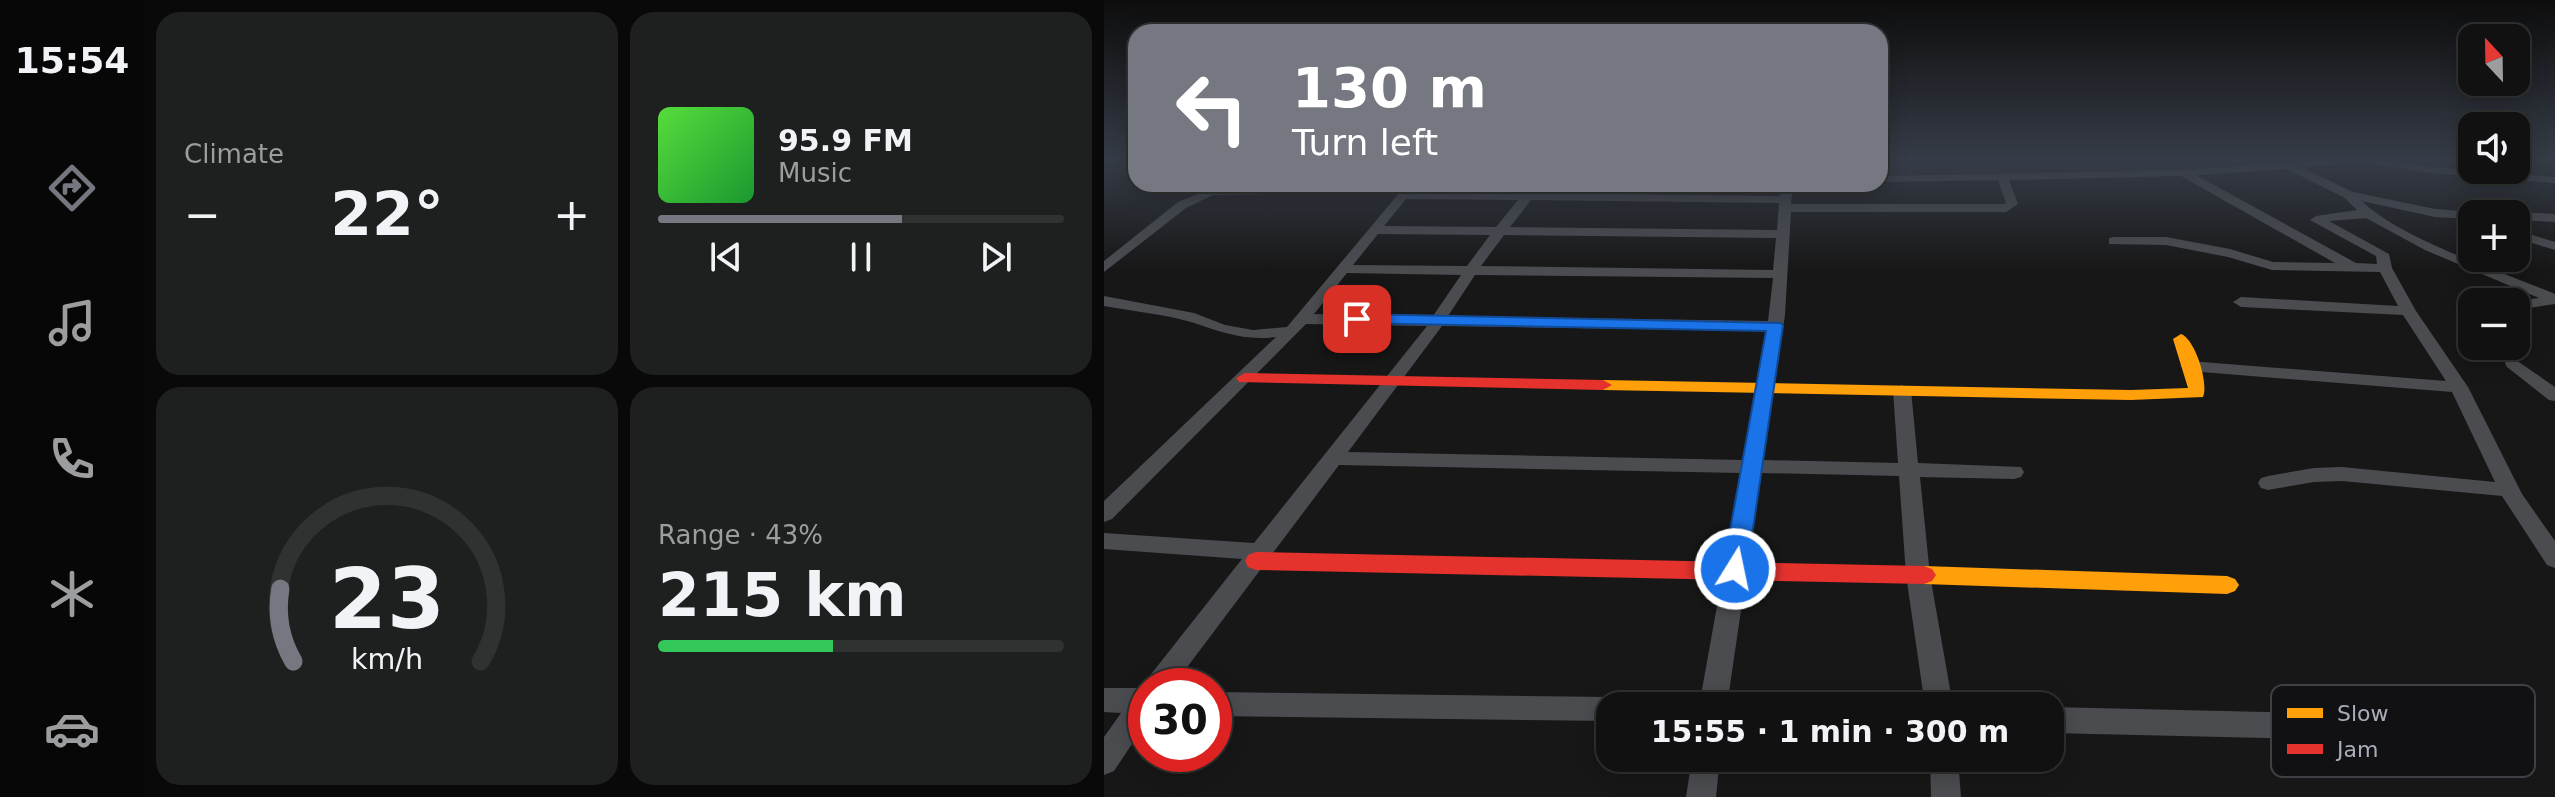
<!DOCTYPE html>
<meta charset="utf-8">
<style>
:root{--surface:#111;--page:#1e1f1f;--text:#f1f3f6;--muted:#9c9d9f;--line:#303131;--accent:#757880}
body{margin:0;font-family:"DejaVu Sans",sans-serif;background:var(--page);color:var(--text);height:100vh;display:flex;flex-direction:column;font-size:30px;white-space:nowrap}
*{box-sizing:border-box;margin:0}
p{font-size:26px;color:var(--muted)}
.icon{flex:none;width:44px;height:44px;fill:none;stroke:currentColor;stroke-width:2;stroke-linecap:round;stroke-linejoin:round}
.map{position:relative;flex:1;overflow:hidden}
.panel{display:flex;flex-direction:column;gap:12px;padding:12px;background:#090909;width:960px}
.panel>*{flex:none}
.top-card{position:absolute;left:24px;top:24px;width:760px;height:168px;border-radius:24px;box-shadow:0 4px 20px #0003,0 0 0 2px var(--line);background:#757880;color:#fff;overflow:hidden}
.needle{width:52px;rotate:338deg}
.controls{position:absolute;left:1354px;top:24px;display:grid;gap:16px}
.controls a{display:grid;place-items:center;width:72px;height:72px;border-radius:16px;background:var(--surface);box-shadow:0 4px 20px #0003,0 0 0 2px var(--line);font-size:40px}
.speed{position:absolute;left:24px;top:668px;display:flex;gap:16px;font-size:40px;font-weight:700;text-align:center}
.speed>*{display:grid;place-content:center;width:104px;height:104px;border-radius:50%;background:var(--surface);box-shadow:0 4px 20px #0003,0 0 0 2px var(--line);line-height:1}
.speed .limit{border:12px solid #d22;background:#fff;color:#111}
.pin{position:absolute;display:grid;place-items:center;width:68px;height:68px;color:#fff;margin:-34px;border-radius:16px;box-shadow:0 4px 12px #0006}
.me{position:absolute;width:88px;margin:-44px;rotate:10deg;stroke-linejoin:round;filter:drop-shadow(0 0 6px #0008)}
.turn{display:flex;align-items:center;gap:28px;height:168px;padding:0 32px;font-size:36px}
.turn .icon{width:104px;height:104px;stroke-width:2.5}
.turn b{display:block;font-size:56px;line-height:68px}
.big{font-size:60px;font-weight:600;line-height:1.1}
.panel .widget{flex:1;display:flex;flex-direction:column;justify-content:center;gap:12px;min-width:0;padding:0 28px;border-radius:24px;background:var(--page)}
.panel .dial{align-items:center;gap:0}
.dial svg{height:208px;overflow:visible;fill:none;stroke:var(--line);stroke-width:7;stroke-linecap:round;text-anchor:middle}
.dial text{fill:var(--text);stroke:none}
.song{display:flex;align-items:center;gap:24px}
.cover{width:96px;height:96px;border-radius:12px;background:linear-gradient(135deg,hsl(110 70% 55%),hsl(130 70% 35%))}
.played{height:8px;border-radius:4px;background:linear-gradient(90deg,var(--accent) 60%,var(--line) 60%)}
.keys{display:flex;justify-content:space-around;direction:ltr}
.heat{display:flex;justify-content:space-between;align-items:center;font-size:44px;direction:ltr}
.charge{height:12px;border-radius:6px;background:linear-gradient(90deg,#34c759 43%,var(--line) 0)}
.panel .tiles{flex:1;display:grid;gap:12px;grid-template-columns:repeat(2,1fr)}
.trip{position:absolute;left:492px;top:692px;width:468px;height:80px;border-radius:24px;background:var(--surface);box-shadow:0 4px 20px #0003,0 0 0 2px var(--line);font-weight:600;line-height:80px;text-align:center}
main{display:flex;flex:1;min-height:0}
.menu{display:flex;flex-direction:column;width:144px;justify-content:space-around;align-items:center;background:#070707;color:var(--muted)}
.menu .icon{width:56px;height:56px}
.menu .on{color:var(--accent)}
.menu b{font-size:36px;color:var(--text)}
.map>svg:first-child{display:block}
.built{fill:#212124}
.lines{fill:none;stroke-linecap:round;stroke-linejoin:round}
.street{fill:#4b4c50;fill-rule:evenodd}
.slow{fill:#ff9f0a;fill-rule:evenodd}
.jam{fill:#e5322d;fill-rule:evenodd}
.route{fill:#1a73e8;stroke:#114b97;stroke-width:2}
.key{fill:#111113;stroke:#3e4045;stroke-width:2}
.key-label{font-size:22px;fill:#a8adb8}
</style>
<main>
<nav class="menu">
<b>15:54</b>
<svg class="icon on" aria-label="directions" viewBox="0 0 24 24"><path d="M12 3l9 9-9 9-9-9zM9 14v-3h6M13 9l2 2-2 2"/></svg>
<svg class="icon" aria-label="music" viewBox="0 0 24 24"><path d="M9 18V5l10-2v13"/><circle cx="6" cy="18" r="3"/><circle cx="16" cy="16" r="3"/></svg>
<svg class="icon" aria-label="phone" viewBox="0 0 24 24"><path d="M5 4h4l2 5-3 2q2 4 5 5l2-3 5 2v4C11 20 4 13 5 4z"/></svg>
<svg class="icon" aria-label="climate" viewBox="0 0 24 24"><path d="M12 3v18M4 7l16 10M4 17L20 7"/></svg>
<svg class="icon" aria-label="car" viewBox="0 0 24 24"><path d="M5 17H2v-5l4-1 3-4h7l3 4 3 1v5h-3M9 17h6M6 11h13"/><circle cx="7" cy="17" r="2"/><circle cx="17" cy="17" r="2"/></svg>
</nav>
<section class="panel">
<div class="tiles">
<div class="widget"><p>Climate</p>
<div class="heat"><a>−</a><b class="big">22°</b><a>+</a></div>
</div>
<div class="widget">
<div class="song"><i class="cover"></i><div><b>95.9 FM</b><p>Music</p></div></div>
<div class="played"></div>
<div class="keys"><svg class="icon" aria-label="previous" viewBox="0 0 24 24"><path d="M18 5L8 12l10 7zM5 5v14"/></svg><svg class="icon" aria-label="pause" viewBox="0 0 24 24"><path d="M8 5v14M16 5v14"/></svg><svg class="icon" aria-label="next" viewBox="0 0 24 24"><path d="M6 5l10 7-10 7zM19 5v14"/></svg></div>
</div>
<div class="widget dial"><svg viewBox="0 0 100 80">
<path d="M14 69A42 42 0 1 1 86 69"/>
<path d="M14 69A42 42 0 0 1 9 41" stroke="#757880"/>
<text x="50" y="56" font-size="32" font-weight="700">23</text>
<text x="50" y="72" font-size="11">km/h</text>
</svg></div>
<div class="widget"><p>Range · 43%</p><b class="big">215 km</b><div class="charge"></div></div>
</div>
</section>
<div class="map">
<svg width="1451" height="797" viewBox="0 0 1451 797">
<rect width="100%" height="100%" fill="#171717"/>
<path class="built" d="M776,159H1229L1239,161L1031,172L970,169L776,176Z"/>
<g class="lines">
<path class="street" d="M1229,159H1276L1329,167L1451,177V183L1329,173L1260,163L1197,167L1249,192L1331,209L1372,212L1368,214V219L1331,217L1258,201C1296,239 1399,272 1451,294V304L1412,310V302H1407L1435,298L1321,250L1262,218L1225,221L1285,254L1288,268L1312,311L1364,387L1418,494L1451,541V568L1443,565L1398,496L1238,481L1210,482L1164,490L1157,488L1154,483L1157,478L1164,476L1210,468L1238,467L1391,482L1348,392L1085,371L1076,366L1085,361L1342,381L1299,315L1137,307L1129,302L1137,297L1294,306L1276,272L1168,270L1124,257L1062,245L1005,244V238L1010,237H1062L1126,249L1169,262L1231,263L1077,176L905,180L914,204L902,212H687L681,315L659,460L794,463L789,390L798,385L807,390L814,463L917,467L920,472L917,477L910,479L816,477L826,575L849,706H821L802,575L795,476L657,473L623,706H595L637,473L235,465L69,686H42V723L10,771L0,775V737L17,713L0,712V688H41L44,678L138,559L0,549V533L150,543L323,326L202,324L8,519L0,522V501L172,337C140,341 117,332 87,322C59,314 28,311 0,306V296L90,313L121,325L149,330L183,327L296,192L109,195L82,208L0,272V261L74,202L108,188L302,184H314L308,192L420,193L427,184H439L432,193L676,196L677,184H689L687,204H899L902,203L894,180L776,182V176L1079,170ZM1183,169L1241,198L1253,210L1212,216L1206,220L1272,256L1273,264L1252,263L1092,175ZM302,199L414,200L392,227L280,226ZM427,200L675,203L673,230L406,227ZM274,234L386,235L363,266L249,265ZM400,235L672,238L669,270L377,266ZM243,273L357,275L329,316L210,314ZM371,275L669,278L664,321L344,316ZM338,326L662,331L639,460L244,452Z
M1412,212L1451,214V222L1412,220V214H1407Z
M1412,230L1451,242V250L1412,238Z
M1409,358L1451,387V401L1445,400L1403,367L1401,363L1403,359Z
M110,692L506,697L516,700L518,706H506V721L110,716Z
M946,707L1207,713L1217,717L1221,726L1217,735L1207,739L946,733Z
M588,758H616L612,797H582Z
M826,758H854L857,797H827Z"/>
<path class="slow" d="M1077,334C1091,339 1105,383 1099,397L1027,400L499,390L490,385L499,380L1027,390L1084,388L1069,339Z
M820,566L1123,576L1131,579L1135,585L1131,591L1123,594L820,584L812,581L808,575L812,569Z"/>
<path class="jam" d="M141,373L499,380L508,385L499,390L135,382L132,378Z
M152,552L820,566L828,569L832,575L828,581L820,584L152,570L144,567L141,561L144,555Z"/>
</g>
<linearGradient id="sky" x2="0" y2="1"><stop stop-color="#0d0d0d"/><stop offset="0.59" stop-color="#363c47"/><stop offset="1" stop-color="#363c47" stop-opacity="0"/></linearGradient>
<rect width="1451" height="270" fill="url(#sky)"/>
<path class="route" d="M253,314L677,323L679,326L643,569L639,576L631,578L623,576L619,569L662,331L247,323L245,319Z"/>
<rect x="1167" y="685" width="264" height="92" rx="12" class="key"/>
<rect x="1183" y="708" width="36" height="10" fill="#ff9f0a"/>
<rect x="1183" y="744" width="36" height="10" fill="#e5322d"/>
<g class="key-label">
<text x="1233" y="721">Slow</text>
<text x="1233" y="757">Jam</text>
</g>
</svg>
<div class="controls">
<a><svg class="needle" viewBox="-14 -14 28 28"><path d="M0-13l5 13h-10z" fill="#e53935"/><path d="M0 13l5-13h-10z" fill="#9c9d9f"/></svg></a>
<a><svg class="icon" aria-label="sound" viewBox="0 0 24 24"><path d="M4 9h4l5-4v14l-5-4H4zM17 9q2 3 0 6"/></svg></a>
<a>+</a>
<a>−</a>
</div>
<div class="speed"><div class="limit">30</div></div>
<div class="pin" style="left:253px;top:319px;background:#d93025"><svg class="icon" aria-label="arrive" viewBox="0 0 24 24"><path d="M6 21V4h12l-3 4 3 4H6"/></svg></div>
<svg class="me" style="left:631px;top:569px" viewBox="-20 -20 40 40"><circle r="17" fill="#1a73e8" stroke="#fff" stroke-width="3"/><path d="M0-11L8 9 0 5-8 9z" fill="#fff"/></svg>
<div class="trip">15:55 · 1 min · 300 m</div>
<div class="top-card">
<div class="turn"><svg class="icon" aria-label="left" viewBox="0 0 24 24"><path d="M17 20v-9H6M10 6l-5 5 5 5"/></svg><div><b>130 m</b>Turn left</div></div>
</div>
</div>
</main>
